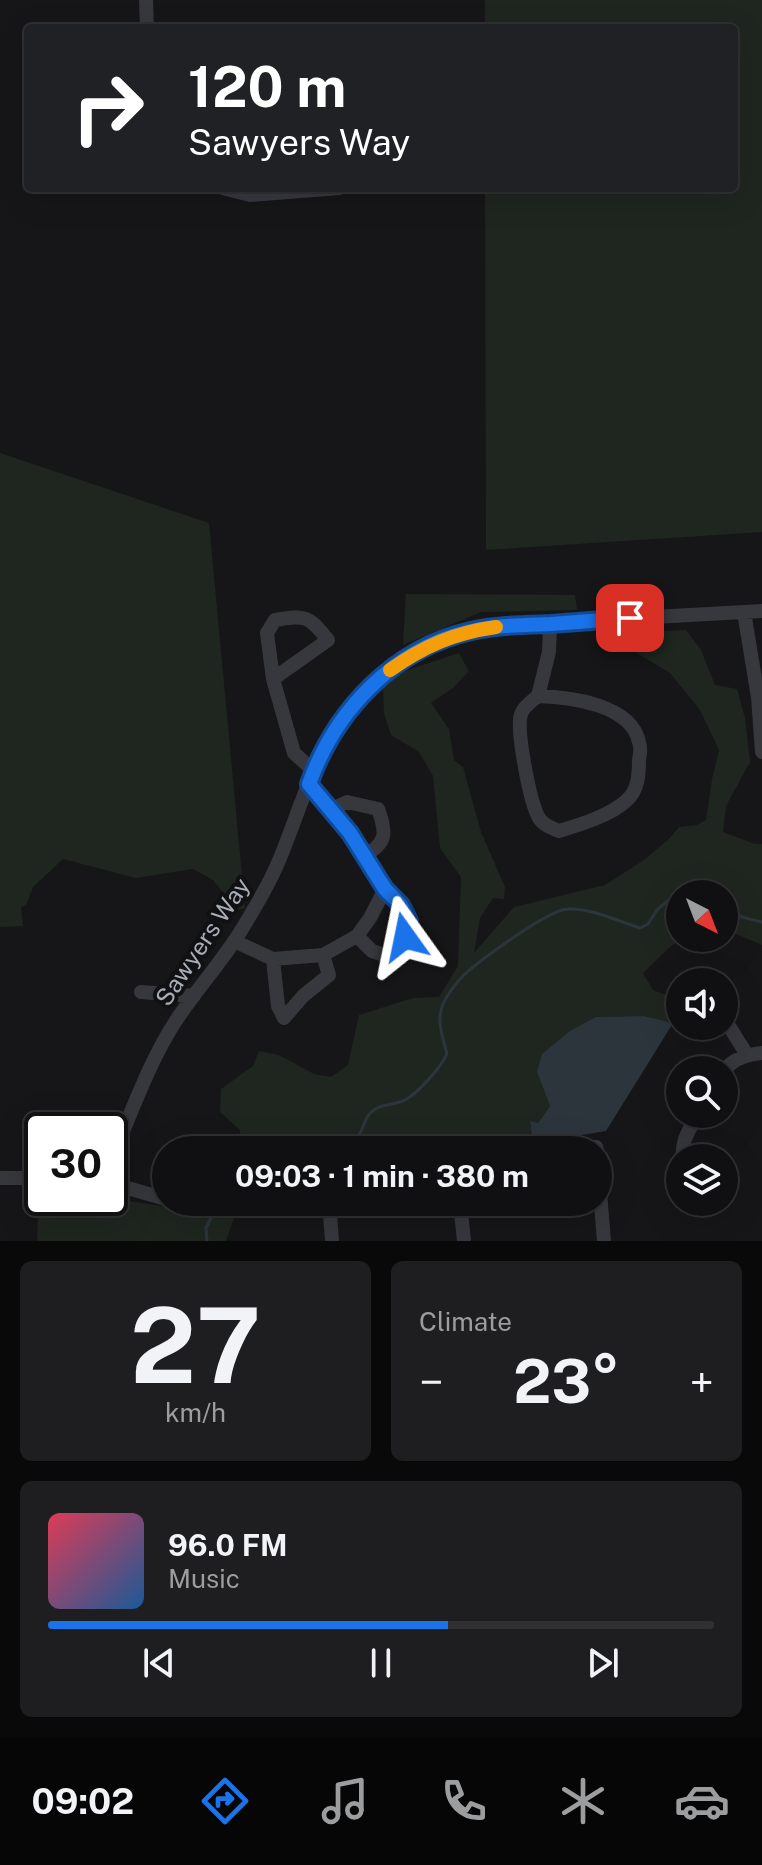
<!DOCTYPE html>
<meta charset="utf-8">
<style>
:root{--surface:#101012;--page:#1e1e20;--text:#f1f3f6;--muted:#9c9d9f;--line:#303032;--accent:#1a73e8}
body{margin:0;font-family:"Public Sans",sans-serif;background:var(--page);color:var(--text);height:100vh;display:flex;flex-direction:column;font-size:30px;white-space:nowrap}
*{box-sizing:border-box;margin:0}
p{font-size:26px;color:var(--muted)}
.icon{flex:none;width:44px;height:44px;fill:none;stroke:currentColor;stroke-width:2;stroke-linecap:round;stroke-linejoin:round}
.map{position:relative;height:1241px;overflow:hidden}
.details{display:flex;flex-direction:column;gap:20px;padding:20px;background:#09090a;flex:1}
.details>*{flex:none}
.banner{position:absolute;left:24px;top:24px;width:714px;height:168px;border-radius:8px;box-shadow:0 8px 32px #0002,0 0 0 2px var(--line);background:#202124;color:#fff;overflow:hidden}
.needle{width:52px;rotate:138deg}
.controls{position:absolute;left:666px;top:880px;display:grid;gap:16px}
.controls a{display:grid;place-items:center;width:72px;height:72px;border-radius:50%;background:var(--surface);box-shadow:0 8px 32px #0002,0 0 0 2px var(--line);font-size:40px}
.speed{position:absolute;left:24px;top:1112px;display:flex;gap:16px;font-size:40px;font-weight:700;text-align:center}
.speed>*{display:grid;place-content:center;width:104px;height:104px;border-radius:50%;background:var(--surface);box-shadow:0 8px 32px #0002,0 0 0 2px var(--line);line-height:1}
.speed .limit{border:4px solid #111;border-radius:12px;background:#fff;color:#111}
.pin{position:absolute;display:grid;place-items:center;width:68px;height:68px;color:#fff;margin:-34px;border-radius:16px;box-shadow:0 4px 12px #0006}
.me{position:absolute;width:88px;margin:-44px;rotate:348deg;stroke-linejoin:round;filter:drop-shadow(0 0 6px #0008)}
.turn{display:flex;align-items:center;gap:28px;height:168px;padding:0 32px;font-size:36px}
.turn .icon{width:104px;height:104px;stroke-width:2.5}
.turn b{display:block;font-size:56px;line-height:68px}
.big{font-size:60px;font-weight:700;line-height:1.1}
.details .card{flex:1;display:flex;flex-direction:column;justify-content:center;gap:12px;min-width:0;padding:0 28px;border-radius:12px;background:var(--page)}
.details .dial{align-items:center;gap:0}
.dial b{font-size:104px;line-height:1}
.song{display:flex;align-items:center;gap:24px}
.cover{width:96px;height:96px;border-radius:12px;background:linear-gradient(135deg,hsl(350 70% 55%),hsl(210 70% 35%))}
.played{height:8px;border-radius:4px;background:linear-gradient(90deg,var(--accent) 60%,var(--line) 60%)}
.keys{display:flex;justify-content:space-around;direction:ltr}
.heat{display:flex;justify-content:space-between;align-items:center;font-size:44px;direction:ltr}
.details .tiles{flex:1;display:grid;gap:20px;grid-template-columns:1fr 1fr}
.card:last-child{grid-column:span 2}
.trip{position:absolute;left:152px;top:1136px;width:460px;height:80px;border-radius:40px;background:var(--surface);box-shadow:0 8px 32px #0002,0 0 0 2px var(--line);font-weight:700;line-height:80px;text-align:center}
.menu{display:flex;height:128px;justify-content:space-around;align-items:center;background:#060607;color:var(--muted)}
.menu .icon{width:56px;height:56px}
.menu .selected{color:var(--accent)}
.menu b{font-size:36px;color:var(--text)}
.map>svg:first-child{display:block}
.green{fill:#1e261f}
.water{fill:#2c353c}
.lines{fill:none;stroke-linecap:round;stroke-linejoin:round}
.stream{stroke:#2c353c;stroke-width:3}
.minor{stroke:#37383d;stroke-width:14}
.route-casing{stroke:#114b97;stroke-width:20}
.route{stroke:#1a73e8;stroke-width:14}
.slow{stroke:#f59e0b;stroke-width:14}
.labels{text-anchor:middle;stroke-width:8;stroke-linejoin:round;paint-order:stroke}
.street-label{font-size:24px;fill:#a8adb8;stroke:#111113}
</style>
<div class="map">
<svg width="762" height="1241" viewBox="0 0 762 1241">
<rect width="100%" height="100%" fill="#161618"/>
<path class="green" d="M485,0H762V532L486,550L485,188H734V28H485Z
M0,453L209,523L245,908L237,910L213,880L193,869L136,878L63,859L33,887L26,905L21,907L23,926L0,927Z
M406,594L575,595L577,610L481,612L403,645Z
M686,630L701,650L715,685L737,689L745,718L750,762L726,806L723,832L755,844H762V945L729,931H724V894H680V938H682L670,947L643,973L653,990L680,1000V1020L673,1023L644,1016L596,1017L537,1072L550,1106L538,1123L530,1122L534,1148L523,1150H238L241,1147L240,1130L220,1112L221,1089L253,1066L259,1051L279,1055L314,1074L331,1077L348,1065L359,1015L413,998L439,997L458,966L461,877L440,848L433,776L419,752L391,735L384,713L383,687L402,672L459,653L469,671L453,688L431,703L449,729L454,760L463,767L481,832L505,887L504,899L493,898L480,918L474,953L514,907L605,885L644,860L670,838L679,827L697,825L706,820L712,779L719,750L700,710L670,673L633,651L625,639L642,632Z
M39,1188L42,1189V1198H110L186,1210L237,1209L226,1241H37Z"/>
<path class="water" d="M644,1016L673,1023L606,1131L533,1143L530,1121L538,1123L550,1106L537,1072L542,1054L570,1031L596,1017Z"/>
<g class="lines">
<path class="stream" d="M724,906C733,916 749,919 762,922
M268,1150L292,1135L313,1138L329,1143L346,1142L357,1139C361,1133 365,1120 368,1116C377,1103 390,1106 403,1101C418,1094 440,1068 447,1054C442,1035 435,1018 445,1000C449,993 455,985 460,979C474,964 549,909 568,909C592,908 617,921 640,928L648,924L657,910L686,885L703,884L712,894
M207,1241L206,1228L215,1210"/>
<path class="minor" d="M146,0L147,28
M223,188L250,195L339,188
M744,612L758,697L762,752
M273,679L328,640C308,615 306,615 275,620L267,633L273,679L294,753L314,771
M538,696C569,697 631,704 639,742C641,747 640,755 639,760C639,775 638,790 627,800C612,815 579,825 559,831C552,828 543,825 539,818C530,803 516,730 521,714C524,706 532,701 538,696Z
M538,696L549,652L550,624
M309,784L350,833L385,889L401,905L409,921L405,937L384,955L372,951L357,936
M330,810L347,802L378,809C387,833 387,844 363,856
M234,941L273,959L323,955L357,936L370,918L385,889
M273,959L278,1006L284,1018L303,996L329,975L323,955
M141,992L194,996
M724,1018L747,1055
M724,1070C735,1058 746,1055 762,1053
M578,1150L596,1147L597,1150
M683,1158C681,1140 690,1129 698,1114
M110,1162C131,1115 148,1063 177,1019C195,992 217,967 235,940C245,925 254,909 263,893C285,855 296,810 315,769C346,701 394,652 468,632C481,628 496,627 510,625L762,611
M598,1168L604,1241
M0,1178H42
M110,1183L166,1199
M182,1202L224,1206L250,1202
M329,1202L332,1241
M460,1202L464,1241"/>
</g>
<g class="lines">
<defs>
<path id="route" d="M405,937L409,921L401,905L385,889L350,833L309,784C335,711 394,648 471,631C498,625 524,625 551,624C577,622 604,620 630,618"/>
</defs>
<use href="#route" class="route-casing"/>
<use href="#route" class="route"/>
<path class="slow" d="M390,670C424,646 454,633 496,627"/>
</g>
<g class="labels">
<g class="street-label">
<text transform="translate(203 942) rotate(-56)" y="8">Sawyers Way</text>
</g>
</g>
</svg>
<div class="controls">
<a><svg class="needle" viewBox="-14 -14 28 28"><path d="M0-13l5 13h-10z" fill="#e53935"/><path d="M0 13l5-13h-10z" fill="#9c9d9f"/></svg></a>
<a><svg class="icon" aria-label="sound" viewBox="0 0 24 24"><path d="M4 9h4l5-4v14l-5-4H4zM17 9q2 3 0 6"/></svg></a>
<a><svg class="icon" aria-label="search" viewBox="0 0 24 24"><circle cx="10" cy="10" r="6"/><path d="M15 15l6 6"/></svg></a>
<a><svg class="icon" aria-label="layers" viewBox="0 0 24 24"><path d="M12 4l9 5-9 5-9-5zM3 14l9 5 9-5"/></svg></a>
</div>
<div class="speed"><div class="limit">30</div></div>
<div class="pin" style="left:630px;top:618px;background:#d93025"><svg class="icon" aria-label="arrive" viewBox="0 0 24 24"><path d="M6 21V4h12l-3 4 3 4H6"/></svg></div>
<svg class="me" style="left:405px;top:937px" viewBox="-20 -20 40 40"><path d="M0-17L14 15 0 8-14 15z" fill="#1a73e8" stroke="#fff" stroke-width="4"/></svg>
<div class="trip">09:03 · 1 min · 380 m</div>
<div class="banner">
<div class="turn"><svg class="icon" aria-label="right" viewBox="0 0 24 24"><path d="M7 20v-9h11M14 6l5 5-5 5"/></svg><div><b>120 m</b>Sawyers Way</div></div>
</div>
</div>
<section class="details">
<div class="tiles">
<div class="card dial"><b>27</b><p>km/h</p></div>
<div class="card"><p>Climate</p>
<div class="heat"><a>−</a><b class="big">23°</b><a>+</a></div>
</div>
<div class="card">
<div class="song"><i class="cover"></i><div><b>96.0 FM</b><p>Music</p></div></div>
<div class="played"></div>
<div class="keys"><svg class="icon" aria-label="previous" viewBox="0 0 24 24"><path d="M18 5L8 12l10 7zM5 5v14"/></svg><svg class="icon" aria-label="pause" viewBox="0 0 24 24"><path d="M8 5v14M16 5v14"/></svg><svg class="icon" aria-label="next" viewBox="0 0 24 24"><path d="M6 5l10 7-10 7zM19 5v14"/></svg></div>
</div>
</div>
</section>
<nav class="menu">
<b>09:02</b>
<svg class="icon selected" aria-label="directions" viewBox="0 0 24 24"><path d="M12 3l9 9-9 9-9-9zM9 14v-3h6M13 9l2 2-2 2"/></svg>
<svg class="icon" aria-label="music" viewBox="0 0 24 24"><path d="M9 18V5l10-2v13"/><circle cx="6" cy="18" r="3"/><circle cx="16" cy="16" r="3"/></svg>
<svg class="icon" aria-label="phone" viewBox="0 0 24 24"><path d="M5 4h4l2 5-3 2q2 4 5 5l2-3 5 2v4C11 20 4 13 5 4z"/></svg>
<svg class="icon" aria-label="climate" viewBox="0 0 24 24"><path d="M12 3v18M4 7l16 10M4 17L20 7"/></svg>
<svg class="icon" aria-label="car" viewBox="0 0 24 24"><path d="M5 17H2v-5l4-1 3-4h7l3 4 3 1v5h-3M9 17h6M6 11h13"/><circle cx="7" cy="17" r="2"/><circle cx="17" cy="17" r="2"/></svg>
</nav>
